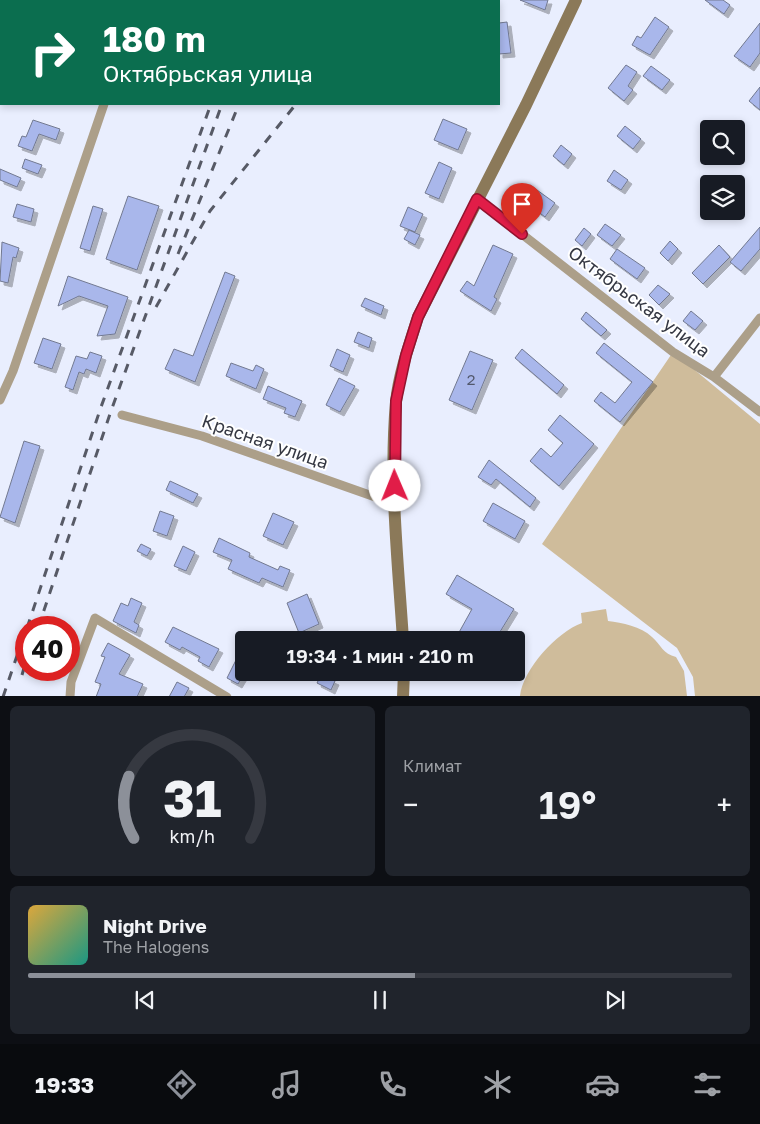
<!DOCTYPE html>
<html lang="ru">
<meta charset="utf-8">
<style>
:root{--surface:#171b24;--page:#20242c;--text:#f1f3f6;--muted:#9ea1a6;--line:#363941;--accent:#8c9099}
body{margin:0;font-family:"Golos Text",sans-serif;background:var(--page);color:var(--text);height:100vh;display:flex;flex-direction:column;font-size:19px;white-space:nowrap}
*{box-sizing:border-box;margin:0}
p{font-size:16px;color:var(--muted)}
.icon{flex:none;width:28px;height:28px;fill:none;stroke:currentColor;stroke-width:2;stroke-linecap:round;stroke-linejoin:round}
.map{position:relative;height:696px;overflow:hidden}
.side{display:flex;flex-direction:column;gap:10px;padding:10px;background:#0d0f14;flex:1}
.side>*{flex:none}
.banner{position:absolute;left:0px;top:0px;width:500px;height:105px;box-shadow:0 2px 8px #0003;background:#0b6e4f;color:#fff;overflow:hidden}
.buttons{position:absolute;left:700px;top:120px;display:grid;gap:10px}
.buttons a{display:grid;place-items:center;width:45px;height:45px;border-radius:5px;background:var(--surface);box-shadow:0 2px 8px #0003;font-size:25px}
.speed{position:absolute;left:15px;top:616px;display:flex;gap:10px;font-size:25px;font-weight:700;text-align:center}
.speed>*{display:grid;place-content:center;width:65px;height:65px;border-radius:50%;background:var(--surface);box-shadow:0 2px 8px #0003;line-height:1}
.speed .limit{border:8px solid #d22;background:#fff;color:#111}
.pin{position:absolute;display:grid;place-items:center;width:42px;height:42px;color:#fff;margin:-51px -21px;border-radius:50% 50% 50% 0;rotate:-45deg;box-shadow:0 0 5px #0007}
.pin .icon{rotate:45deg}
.me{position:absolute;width:55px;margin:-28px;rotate:359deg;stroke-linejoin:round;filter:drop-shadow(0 0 4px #0008)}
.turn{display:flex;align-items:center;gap:18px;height:105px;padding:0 20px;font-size:22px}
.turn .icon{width:65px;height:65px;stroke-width:2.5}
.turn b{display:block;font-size:35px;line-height:42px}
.big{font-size:38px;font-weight:600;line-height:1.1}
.side .widget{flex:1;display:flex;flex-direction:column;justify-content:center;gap:8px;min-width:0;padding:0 18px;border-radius:8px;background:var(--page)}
.side .dial{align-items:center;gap:0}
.dial svg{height:130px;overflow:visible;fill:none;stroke:var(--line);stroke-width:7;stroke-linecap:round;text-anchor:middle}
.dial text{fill:var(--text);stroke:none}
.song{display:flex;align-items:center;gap:15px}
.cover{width:60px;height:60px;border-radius:8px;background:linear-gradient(135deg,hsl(40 70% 55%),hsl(170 70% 35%))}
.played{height:5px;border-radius:2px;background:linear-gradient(90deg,var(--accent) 55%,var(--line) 55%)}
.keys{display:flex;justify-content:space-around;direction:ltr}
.heat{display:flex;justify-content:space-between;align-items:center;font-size:28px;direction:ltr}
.side .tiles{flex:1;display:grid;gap:10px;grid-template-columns:1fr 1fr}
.widget:last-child{grid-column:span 2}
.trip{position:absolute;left:235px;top:631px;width:290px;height:50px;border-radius:5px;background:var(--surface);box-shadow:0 2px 8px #0003;font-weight:600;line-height:50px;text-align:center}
.tabs{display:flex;height:80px;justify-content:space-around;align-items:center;background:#090b0e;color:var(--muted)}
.tabs .icon{width:35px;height:35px}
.tabs .active{color:var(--accent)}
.tabs b{font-size:22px;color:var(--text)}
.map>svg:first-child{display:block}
.green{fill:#cfbc9b}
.building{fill:#a9b7eb;stroke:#727990;filter:url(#shadow)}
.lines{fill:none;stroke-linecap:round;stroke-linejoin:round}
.street{stroke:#ac9f89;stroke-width:9}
.secondary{stroke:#8b7959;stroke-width:12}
.rail{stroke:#575a66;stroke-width:3;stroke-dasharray:9 9;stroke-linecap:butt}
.route-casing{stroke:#92132f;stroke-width:12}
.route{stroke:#e11d48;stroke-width:9}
.labels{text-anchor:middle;stroke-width:4;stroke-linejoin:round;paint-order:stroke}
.number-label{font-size:15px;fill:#52586d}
.street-label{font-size:18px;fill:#353843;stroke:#fff}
</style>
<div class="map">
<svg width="760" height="697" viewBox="0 0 760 697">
<defs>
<filter id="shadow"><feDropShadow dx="4" dy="4" stdDeviation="0" flood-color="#0004"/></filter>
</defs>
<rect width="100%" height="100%" fill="#e9eefe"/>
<path class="green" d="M673,352L760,424V696H695L693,677L677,648L542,544Z
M606,609L608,621C622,623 641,626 652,637C661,645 663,654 676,657L684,671L687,696H520C523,669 557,632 582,623L581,613Z"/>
<path class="building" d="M520,0H548L545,10Z
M705,0H723L730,5L724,14Z
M655,17L669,27L650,55L632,45L637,36L641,38Z
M507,22L511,53L499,54V23Z
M760,23V53L750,67L734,56Z
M626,65L637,72L628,86L633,90L624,101L608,88Z
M651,66L670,80L662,90L643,76Z
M760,87V110L749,101Z
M443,119L467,129L458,150L434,140Z
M33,120L60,129L56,140L39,134L32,151L18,146L22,136L26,137Z
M625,126L641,139L633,149L617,136Z
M561,145L572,154L564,165L553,156Z
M25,159L42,165L38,174L22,168Z
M439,162L452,168L439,199L425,193Z
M0,169L21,178L17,187L0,180Z
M614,170L628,180L621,190L607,181Z
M530,185L555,203L545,217L532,207L536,203L524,193Z
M128,196L159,206L137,270L106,259Z
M17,204L34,209L31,222L13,217Z
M93,206L103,209L90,251L80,248Z
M408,207L423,214L415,232L400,226Z
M605,224L621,235L612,246L597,235Z
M760,227V249L741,271L730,262Z
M584,228L591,234L582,246L575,240Z
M409,230L420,235L415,245L404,239Z
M670,241L678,249L668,261L660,253Z
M2,242L19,248L16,258L13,257L8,283L0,281Z
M493,245L513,254L494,297L497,299L491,311L460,291L467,281L474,286Z
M719,245L730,257L703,284L692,273Z
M617,249L645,268L637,279L610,259Z
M225,272L235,276L195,382L165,369L174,349L193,356Z
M68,276L128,297L115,334L97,336L108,306L79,296L58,306Z
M658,285L670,294L659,305L649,295Z
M365,298L384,306L381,315L361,306Z
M691,311L703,321L695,330L683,321Z
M586,312L607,330L601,336L581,319Z
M358,332L372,338L369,348L354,342Z
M43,338L61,344L52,369L34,363Z
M604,343L653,382L620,422L594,401L601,392L615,403L632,382L596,353Z
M337,349L350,355L343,372L330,366Z
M522,349L564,385L557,394L515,358Z
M470,351L493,360L472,410L449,400Z
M90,352L102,356L96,373L86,369L84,374L79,372L73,390L65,387L76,356L87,359Z
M231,363L253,371L256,365L264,369L256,389L226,376Z
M339,378L355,386L340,412L326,405Z
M268,386L302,401L295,417L284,413L286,408L263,399Z
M560,415L594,444L559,486L530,461L541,448L551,457L563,443L548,430Z
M24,441L40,446L15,523L0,517Z
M489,460L536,498L530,507L496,479L491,485L478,477Z
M170,481L198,494L193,503L166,490Z
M493,503L525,521L515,539L483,521Z
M160,511L174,516L167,536L153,531Z
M273,513L294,522L283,545L263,536Z
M219,538L250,553L249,557L278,570L280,566L290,570L283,587L262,578L259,583L228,569L232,560L213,552Z
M141,544L151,549L147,556L137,551Z
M183,546L195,552L186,571L174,566Z
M457,575L514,609L495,640H464L457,636L472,609L446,594Z
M307,594L319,624L299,633L287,603Z
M131,598L142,603L134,622L139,625L136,633L113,621L121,603L128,606Z
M173,627L219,649L209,667L198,661L200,657L182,647L180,650L165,642Z
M108,643L130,655L119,674L143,684L137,697H96L101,684L95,682L105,657L101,656Z
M237,658L244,661V674L238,684L227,678Z
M321,675L335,681L331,690L317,683Z
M177,682L189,688L184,697H169Z"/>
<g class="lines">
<path class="street" d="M138,1L139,0
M477,199L673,352L714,377L760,412
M714,377L760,318
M0,400L13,371L104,104
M122,415L202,436L395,504
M70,697L71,682L95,618L227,697"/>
<path class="secondary" d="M403,640C398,561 389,481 396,402C399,374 409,345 418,317L526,105L576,0
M403,697L404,672"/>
<path class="rail" d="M248,1L249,0
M259,1L260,0
M346,1L347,0
M178,254L239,104
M156,307L210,211L296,104
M27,628L101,407L211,104
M38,628L111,411L222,104
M22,675L26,661
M3,697L26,629"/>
</g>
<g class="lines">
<defs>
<path id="route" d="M395,486L396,401L406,355L418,317L477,199L522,234"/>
</defs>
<use href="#route" class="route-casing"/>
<use href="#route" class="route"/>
</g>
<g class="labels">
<g class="number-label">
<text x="471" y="385">2</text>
</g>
<g class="street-label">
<text transform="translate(639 302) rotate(37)" y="6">Октябрьская улица</text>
<text transform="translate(265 442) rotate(19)" y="6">Красная улица</text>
</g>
</g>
</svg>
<div class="buttons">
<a><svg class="icon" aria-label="search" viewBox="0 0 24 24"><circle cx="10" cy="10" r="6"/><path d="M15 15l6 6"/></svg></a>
<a><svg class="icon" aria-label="layers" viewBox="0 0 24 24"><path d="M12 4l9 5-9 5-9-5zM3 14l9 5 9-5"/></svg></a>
</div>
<div class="speed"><div class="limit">40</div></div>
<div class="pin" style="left:522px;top:234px;background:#d93025"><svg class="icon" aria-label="arrive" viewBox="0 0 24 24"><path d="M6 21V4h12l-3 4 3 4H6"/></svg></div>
<svg class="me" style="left:395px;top:486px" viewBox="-20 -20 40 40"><circle r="19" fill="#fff"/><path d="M0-13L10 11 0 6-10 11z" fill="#e11d48"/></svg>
<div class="trip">19:34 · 1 мин · 210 m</div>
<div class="banner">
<div class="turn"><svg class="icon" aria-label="right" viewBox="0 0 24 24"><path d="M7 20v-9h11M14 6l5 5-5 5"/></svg><div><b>180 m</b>Октябрьская улица</div></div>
</div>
</div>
<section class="side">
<div class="tiles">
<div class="widget dial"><svg viewBox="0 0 100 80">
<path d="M14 69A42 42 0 1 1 86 69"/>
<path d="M14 69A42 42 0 0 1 11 31" stroke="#8c9099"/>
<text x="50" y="56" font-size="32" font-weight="700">31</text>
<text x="50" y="72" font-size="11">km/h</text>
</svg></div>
<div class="widget"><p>Климат</p>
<div class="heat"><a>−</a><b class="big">19°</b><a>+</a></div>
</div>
<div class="widget">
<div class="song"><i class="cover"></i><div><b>Night Drive</b><p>The Halogens</p></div></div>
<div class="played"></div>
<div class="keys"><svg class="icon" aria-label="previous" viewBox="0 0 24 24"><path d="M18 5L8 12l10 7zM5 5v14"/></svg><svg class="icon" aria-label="pause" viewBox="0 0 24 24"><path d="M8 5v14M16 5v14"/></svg><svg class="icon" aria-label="next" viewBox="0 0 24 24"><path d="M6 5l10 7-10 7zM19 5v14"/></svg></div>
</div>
</div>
</section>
<nav class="tabs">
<b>19:33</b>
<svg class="icon active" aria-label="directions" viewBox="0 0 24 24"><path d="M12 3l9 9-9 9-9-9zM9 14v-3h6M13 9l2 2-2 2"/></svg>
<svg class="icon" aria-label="music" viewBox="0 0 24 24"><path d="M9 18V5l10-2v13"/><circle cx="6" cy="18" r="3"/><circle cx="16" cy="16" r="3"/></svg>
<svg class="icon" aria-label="phone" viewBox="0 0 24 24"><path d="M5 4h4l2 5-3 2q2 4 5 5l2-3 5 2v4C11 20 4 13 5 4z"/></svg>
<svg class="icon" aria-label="climate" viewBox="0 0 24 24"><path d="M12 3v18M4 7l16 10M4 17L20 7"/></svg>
<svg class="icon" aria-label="car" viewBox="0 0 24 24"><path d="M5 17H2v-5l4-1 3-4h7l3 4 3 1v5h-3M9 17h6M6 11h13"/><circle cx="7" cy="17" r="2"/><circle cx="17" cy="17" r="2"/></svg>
<svg class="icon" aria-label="filters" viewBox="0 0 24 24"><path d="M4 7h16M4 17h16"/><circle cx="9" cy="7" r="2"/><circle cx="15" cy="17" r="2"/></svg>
</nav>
